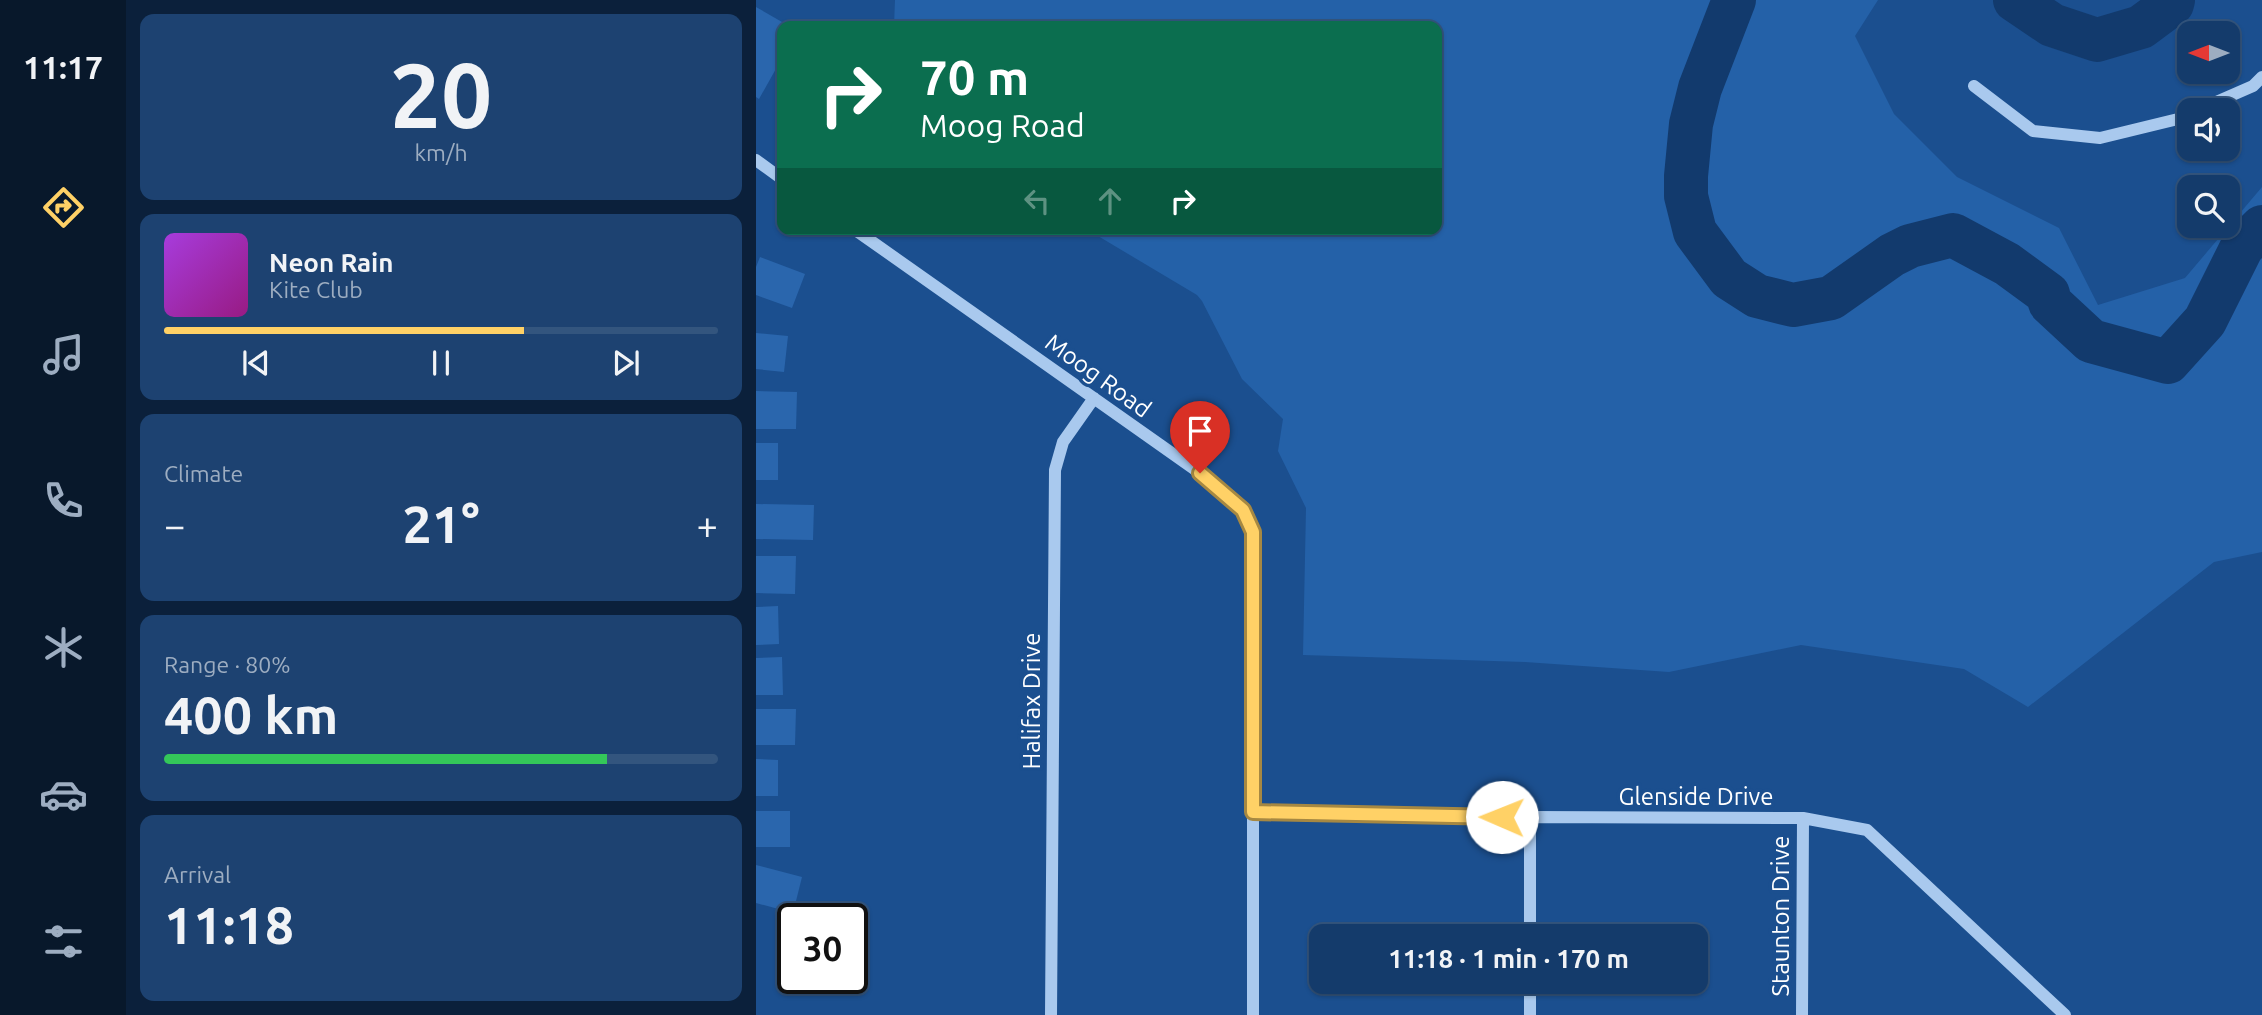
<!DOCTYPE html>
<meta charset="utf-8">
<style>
:root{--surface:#143b6b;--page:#1d4271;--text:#f1f3f6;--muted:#9dadc1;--line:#33557e;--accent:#ffd166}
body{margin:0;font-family:Ubuntu,sans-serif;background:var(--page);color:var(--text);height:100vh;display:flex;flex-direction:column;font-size:26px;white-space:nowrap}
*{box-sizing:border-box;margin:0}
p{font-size:23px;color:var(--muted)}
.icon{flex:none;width:38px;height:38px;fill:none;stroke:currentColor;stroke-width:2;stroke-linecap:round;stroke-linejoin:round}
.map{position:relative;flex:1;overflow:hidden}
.panel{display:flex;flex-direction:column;gap:14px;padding:14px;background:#0b203b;width:630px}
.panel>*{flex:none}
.guide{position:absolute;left:21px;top:21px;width:665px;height:214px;border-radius:14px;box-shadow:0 2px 5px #0004,0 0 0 2px var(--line);background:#0b6e4f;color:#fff;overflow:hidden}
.needle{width:46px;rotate:270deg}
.fabs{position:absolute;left:1421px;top:21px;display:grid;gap:14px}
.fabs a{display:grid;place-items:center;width:63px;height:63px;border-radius:14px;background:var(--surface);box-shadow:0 2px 5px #0004,0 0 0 2px var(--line);font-size:35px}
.speed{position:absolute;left:21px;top:903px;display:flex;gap:14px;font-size:35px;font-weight:700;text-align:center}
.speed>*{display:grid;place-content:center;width:91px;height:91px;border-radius:50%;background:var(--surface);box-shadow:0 2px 5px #0004,0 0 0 2px var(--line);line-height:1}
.speed .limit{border:4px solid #111;border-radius:10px;background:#fff;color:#111}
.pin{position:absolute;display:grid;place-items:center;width:60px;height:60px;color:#fff;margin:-72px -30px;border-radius:50% 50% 50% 0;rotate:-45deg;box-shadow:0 0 7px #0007}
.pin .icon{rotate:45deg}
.me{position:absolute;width:77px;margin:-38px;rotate:271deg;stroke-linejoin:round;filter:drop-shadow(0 0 5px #0008)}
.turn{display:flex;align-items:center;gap:24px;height:147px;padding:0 28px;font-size:32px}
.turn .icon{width:91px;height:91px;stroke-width:2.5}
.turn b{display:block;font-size:49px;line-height:60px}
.lanes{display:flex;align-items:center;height:66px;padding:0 28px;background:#0003;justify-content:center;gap:35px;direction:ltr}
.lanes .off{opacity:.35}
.big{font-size:52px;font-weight:600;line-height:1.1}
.panel .widget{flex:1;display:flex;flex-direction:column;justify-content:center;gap:10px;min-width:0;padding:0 24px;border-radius:14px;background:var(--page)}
.panel .dial{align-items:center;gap:0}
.dial b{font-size:91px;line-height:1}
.song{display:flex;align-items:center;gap:21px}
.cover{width:84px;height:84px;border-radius:10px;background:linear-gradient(135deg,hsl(280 70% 55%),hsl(310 70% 35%))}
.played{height:7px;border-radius:4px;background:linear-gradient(90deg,var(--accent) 65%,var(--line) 65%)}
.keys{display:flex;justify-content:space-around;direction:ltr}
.heat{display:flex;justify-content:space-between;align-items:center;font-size:38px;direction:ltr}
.charge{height:10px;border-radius:5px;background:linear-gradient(90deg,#34c759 80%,var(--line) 0)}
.trip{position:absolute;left:553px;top:924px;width:399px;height:70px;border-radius:14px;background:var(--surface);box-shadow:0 2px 5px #0004,0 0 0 2px var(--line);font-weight:600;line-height:70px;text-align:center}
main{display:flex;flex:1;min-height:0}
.tab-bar{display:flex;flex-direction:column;width:126px;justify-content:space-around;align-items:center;background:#08182b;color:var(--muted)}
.tab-bar .icon{width:49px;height:49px}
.tab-bar .selected{color:var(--accent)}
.tab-bar b{font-size:32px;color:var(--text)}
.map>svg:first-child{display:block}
.green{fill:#2461a8}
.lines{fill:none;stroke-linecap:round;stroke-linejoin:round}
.river{stroke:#123a6d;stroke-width:44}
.building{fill:#2a66ad}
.minor{stroke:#a9c9ee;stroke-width:12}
.route-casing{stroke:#a68842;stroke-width:18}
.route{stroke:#ffd166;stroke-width:12}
.labels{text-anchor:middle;stroke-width:7;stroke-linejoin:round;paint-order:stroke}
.street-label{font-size:24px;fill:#fff;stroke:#1b4f8f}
</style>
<main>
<nav class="tab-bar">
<b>11:17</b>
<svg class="icon selected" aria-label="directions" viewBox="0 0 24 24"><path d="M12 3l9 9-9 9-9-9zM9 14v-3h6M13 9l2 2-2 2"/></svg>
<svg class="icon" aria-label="music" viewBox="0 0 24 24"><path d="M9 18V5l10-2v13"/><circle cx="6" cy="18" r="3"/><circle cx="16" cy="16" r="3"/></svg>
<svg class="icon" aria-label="phone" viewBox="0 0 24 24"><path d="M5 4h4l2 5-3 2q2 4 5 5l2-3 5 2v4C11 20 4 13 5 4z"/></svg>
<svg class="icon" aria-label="climate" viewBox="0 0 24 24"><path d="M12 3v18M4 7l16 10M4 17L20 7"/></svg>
<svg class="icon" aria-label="car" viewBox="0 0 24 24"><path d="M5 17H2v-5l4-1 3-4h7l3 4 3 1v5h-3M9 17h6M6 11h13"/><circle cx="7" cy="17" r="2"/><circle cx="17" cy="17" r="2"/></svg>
<svg class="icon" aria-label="filters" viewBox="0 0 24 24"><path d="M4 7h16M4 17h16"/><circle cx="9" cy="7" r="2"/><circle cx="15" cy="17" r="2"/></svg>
</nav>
<section class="panel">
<div class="widget dial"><b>20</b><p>km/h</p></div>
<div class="widget">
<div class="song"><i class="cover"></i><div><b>Neon Rain</b><p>Kite Club</p></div></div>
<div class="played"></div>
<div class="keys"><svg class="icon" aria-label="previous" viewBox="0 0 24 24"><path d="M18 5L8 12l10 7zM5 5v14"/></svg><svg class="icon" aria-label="pause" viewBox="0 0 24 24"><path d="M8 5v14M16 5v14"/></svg><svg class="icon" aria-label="next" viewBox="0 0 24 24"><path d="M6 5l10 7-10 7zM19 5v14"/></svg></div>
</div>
<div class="widget"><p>Climate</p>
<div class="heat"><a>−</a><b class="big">21°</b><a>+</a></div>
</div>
<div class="widget"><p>Range · 80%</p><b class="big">400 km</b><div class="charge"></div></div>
<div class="widget"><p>Arrival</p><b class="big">11:18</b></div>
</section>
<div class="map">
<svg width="1506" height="1015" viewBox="0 0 1506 1015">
<rect width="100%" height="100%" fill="#1b4f8f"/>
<path class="green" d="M139,0H1122L1099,36L1138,114L1201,177L1303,228L1342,305L1429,278L1506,187V552L1458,562L1272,707L1208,669L1045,645L913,672L769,662L547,655L550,508L522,451L527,419L486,379L446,301L441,295L342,236L338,229H681V26H138Z"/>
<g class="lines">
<path class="river" d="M978,0L944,88L935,124L930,176V196L939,232L973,278L1001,296L1037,305L1075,298L1136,255L1154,246L1197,235L1251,264L1292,294L1294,303L1335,341L1412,362L1449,321L1486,247L1506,227
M1259,0L1296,25L1341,40L1385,27L1416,4L1417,0"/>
</g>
<path class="building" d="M0,7L33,26H26V58L3,99L0,97Z
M4,257L49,274L36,308L0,295V267Z
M0,333L32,336L28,372L0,369Z
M0,391L41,392L40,429H0Z
M0,443H22V480H0Z
M0,504L58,505L57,540L0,539Z
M0,556H40L39,594L0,593Z
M22,606L23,644L0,645V607Z
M26,657L27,695H0V658Z
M0,709H40L39,745H0Z
M0,759L22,760V796H0Z
M0,811H34V847H0Z
M0,865L46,877L37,913L0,903Z"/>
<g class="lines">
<path class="minor" d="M1218,86L1277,131L1344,138L1422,119L1433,114
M1442,110L1497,86L1506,77
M0,160L26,179
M98,229L444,473L487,510L497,532V1015
M497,812L774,817L1047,818L1111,830L1309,1015
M774,817V936
M774,982V1015
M295,1015L299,470L307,442L338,398
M1046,1015L1047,818"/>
</g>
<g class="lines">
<defs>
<path id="route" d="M444,473L487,510L497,532V812L746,817"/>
</defs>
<use href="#route" class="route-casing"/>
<use href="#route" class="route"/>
</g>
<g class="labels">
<g class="street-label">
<text transform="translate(342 376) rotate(36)" y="8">Moog Road</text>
<text transform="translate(276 701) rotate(-90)" y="8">Halifax Drive</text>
<text x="940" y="805">Glenside Drive</text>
<text transform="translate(1025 916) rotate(-90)" y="8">Staunton Drive</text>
</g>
</g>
</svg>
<div class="fabs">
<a><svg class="needle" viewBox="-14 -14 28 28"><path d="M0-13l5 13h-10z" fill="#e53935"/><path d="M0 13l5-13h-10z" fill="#9dadc1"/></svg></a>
<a><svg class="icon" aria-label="sound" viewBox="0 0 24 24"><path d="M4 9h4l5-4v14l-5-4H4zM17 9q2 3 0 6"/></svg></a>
<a><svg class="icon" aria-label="search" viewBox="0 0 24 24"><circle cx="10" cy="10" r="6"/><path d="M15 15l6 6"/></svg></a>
</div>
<div class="speed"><div class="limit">30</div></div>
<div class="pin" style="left:444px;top:473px;background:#d93025"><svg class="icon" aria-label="arrive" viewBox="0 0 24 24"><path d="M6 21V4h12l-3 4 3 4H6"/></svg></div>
<svg class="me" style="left:746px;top:817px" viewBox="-20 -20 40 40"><circle r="19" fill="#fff"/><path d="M0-13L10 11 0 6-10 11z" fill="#ffd166"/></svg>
<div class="trip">11:18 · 1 min · 170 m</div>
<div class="guide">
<div class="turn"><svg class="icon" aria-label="right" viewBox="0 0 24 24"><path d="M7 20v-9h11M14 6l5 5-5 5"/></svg><div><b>70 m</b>Moog Road</div></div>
<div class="lanes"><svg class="icon off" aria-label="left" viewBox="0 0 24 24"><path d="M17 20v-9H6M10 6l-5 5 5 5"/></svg><svg class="icon off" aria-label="ahead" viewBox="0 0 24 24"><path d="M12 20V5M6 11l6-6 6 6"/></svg><svg class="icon" aria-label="right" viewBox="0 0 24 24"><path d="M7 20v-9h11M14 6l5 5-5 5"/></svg></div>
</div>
</div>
</main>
